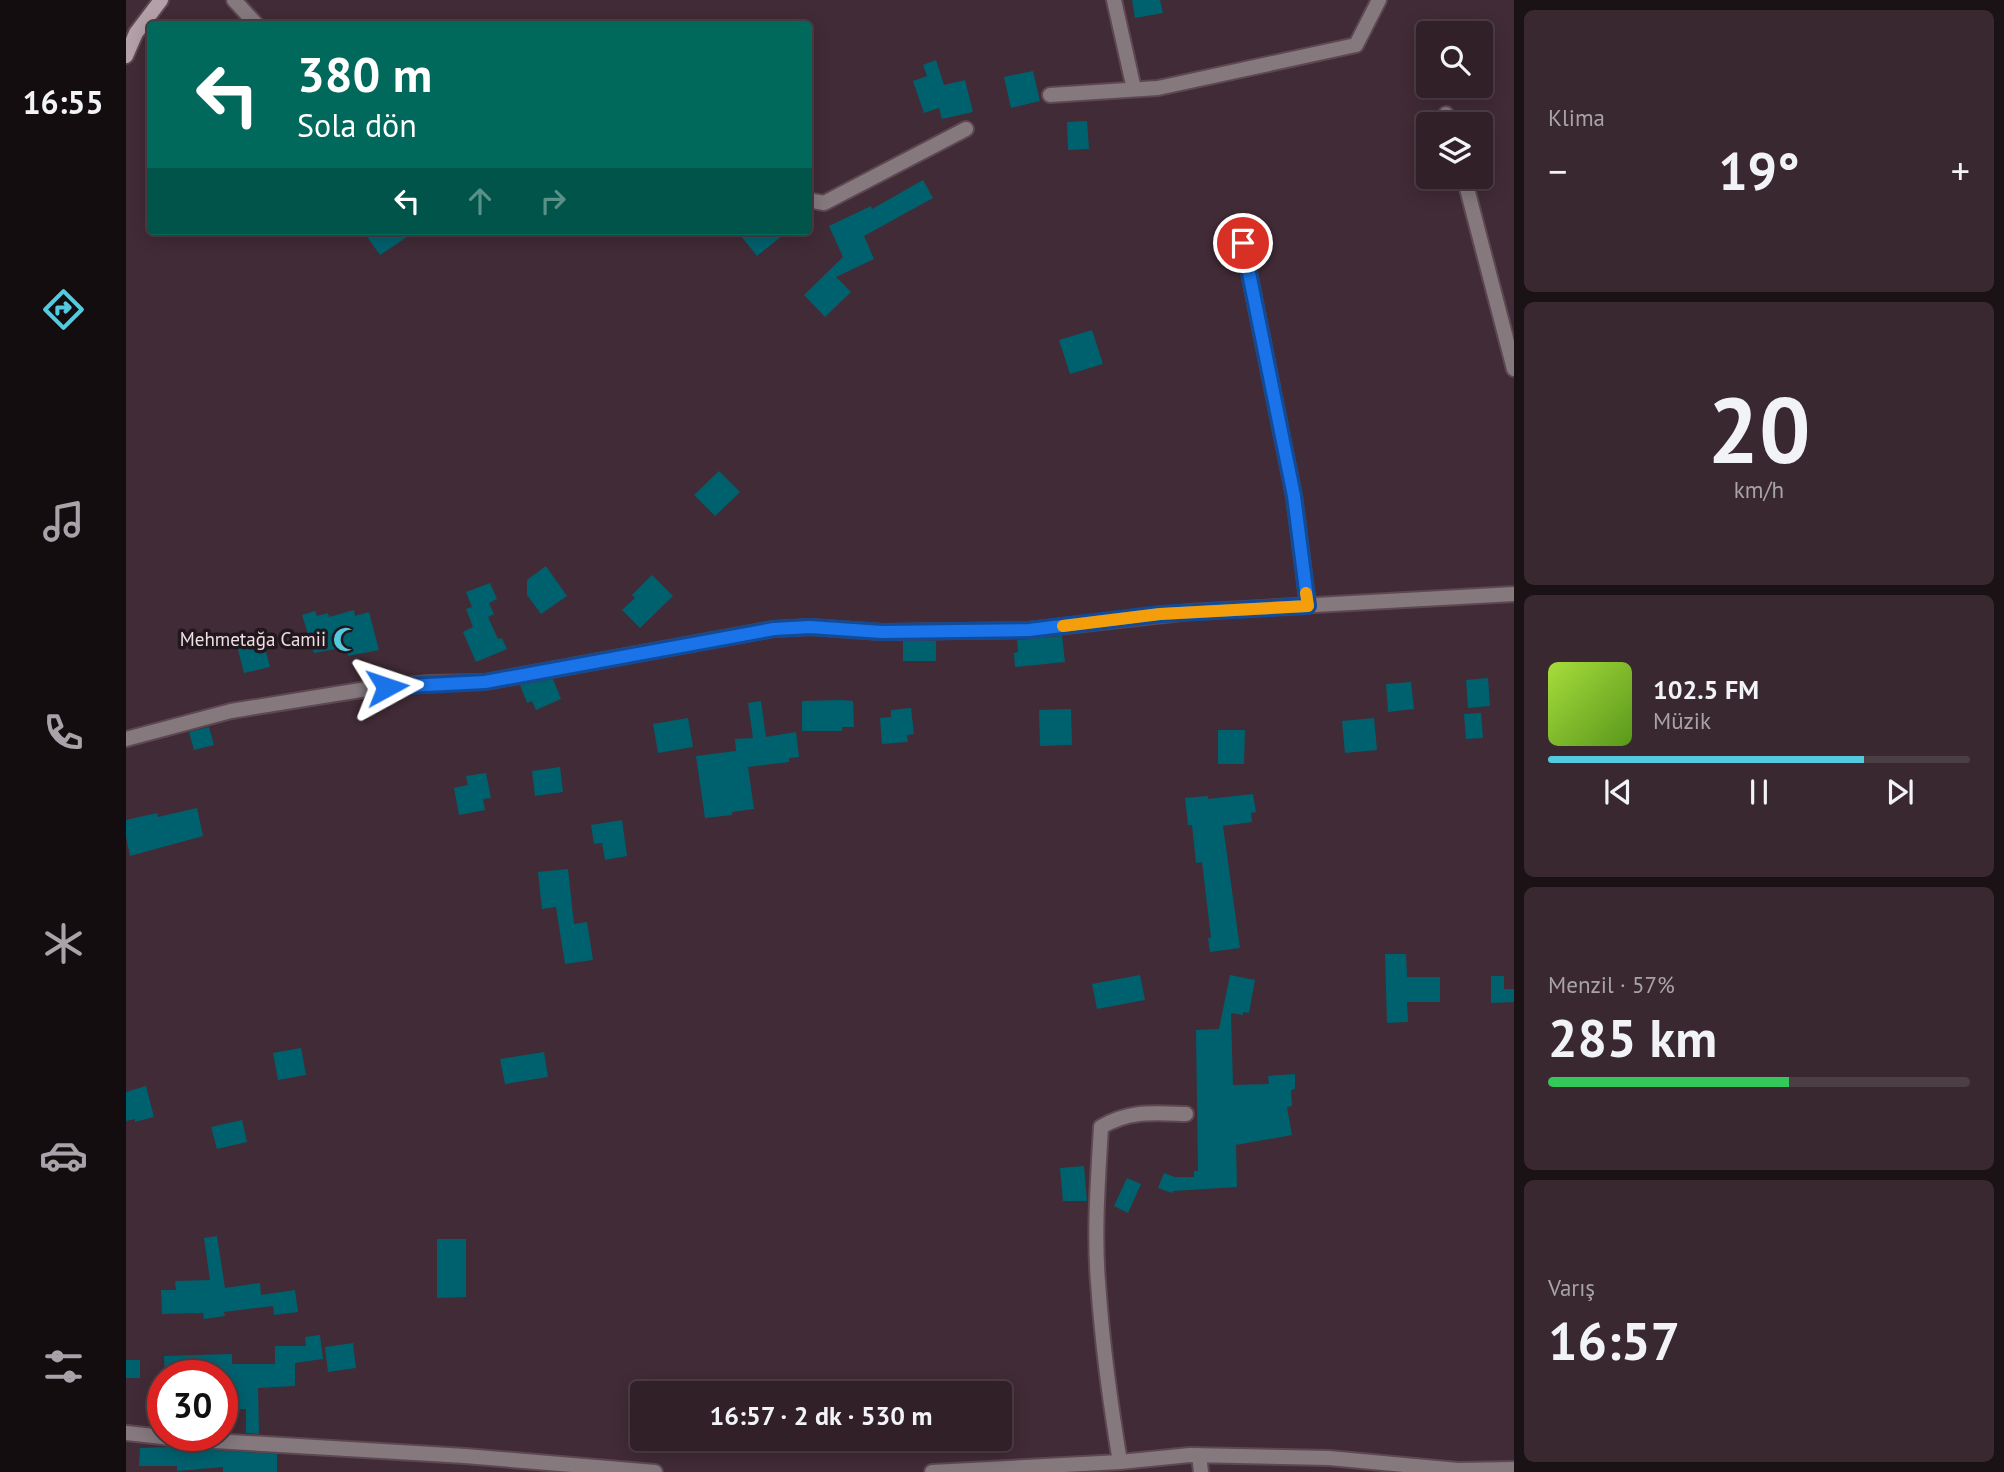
<!DOCTYPE html>
<html lang="tr">
<meta charset="utf-8">
<style>
:root{--surface:#312028;--page:#392830;--text:#f1f3f6;--muted:#a8a3a8;--line:#4c3e45;--accent:#54cade}
body{margin:0;font-family:"PT Sans",sans-serif;background:var(--page);color:var(--text);height:100vh;display:flex;flex-direction:column;font-size:26px;white-space:nowrap}
*{box-sizing:border-box;margin:0}
p{font-size:23px;color:var(--muted)}
.icon{flex:none;width:38px;height:38px;fill:none;stroke:currentColor;stroke-width:2;stroke-linecap:round;stroke-linejoin:round}
.map{position:relative;flex:1;overflow:hidden}
.details{display:flex;flex-direction:column;gap:10px;padding:10px;background:#1b1216;width:490px}
.details>*{flex:none}
.hud{position:absolute;left:21px;top:21px;width:665px;height:214px;border-radius:7px;box-shadow:0 4px 18px #0003,0 0 0 2px var(--line);background:#00695c;color:#fff;overflow:hidden}
.controls{position:absolute;left:1290px;top:21px;display:grid;gap:14px}
.controls a{display:grid;place-items:center;width:77px;height:77px;border-radius:7px;background:var(--surface);box-shadow:0 4px 18px #0003,0 0 0 2px var(--line);font-size:35px}
.speed{position:absolute;left:21px;top:1360px;display:flex;gap:14px;font-size:35px;font-weight:700;text-align:center}
.speed>*{display:grid;place-content:center;width:91px;height:91px;border-radius:50%;background:var(--surface);box-shadow:0 4px 18px #0003,0 0 0 2px var(--line);line-height:1}
.speed .limit{border:10px solid #d22;background:#fff;color:#111}
.pin{position:absolute;display:grid;place-items:center;width:60px;height:60px;color:#fff;margin:-30px;border:4px solid #fff;border-radius:50%;box-shadow:0 2px 7px #0007}
.me{position:absolute;width:77px;margin:-38px;rotate:85deg;stroke-linejoin:round;filter:drop-shadow(0 0 5px #0008)}
.turn{display:flex;align-items:center;gap:24px;height:147px;padding:0 35px;font-size:32px}
.turn .icon{width:91px;height:91px;stroke-width:2.5}
.turn b{display:block;font-size:49px;line-height:60px}
.lanes{display:flex;align-items:center;height:66px;padding:0 35px;background:#0003;justify-content:center;gap:35px;direction:ltr}
.lanes .off{opacity:.35}
.big{font-size:52px;font-weight:600;line-height:1.1}
.details .card{flex:1;display:flex;flex-direction:column;justify-content:center;gap:10px;min-width:0;padding:0 24px;border-radius:10px;background:var(--page)}
.details .dial{align-items:center;gap:0}
.dial b{font-size:91px;line-height:1}
.song{display:flex;align-items:center;gap:21px}
.cover{width:84px;height:84px;border-radius:10px;background:linear-gradient(135deg,hsl(80 70% 55%),hsl(90 70% 35%))}
.played{height:7px;border-radius:4px;background:linear-gradient(90deg,var(--accent) 75%,var(--line) 75%)}
.keys{display:flex;justify-content:space-around;direction:ltr}
.heat{display:flex;justify-content:space-between;align-items:center;font-size:38px;direction:ltr}
.charge{height:10px;border-radius:5px;background:linear-gradient(90deg,#34c759 57%,var(--line) 0)}
.trip{position:absolute;left:504px;top:1381px;width:382px;height:70px;border-radius:7px;background:var(--surface);box-shadow:0 4px 18px #0003,0 0 0 2px var(--line);font-weight:600;line-height:70px;text-align:center}
main{display:flex;flex:1;min-height:0}
.dock{display:flex;flex-direction:column;width:126px;justify-content:space-around;align-items:center;background:#140d10;color:var(--muted)}
.dock .icon{width:49px;height:49px}
.dock .on{color:var(--accent)}
.dock b{font-size:32px;color:var(--text)}
.map>svg:first-child{display:block}
.building{fill:#00616e}
.lines{fill:none;stroke-linecap:round;stroke-linejoin:round}
.street-casing{stroke:#5d4852;stroke-width:18}
.secondary-casing{stroke:#5d4852;stroke-width:18}
.street{stroke:#85797e;stroke-width:14}
.secondary{stroke:#b3a0a8;stroke-width:14}
.route-casing{stroke:#114b97;stroke-width:18}
.route{stroke:#1a73e8;stroke-width:12}
.slow{stroke:#f59e0b;stroke-width:12}
.labels{text-anchor:middle;stroke-width:7;stroke-linejoin:round;paint-order:stroke}
.poi-label{font-size:19px;fill:#efe0e6;stroke:#21171c;text-anchor:end}
</style>
<main>
<nav class="dock">
<b>16:55</b>
<svg class="icon on" aria-label="directions" viewBox="0 0 24 24"><path d="M12 3l9 9-9 9-9-9zM9 14v-3h6M13 9l2 2-2 2"/></svg>
<svg class="icon" aria-label="music" viewBox="0 0 24 24"><path d="M9 18V5l10-2v13"/><circle cx="6" cy="18" r="3"/><circle cx="16" cy="16" r="3"/></svg>
<svg class="icon" aria-label="phone" viewBox="0 0 24 24"><path d="M5 4h4l2 5-3 2q2 4 5 5l2-3 5 2v4C11 20 4 13 5 4z"/></svg>
<svg class="icon" aria-label="climate" viewBox="0 0 24 24"><path d="M12 3v18M4 7l16 10M4 17L20 7"/></svg>
<svg class="icon" aria-label="car" viewBox="0 0 24 24"><path d="M5 17H2v-5l4-1 3-4h7l3 4 3 1v5h-3M9 17h6M6 11h13"/><circle cx="7" cy="17" r="2"/><circle cx="17" cy="17" r="2"/></svg>
<svg class="icon" aria-label="filters" viewBox="0 0 24 24"><path d="M4 7h16M4 17h16"/><circle cx="9" cy="7" r="2"/><circle cx="15" cy="17" r="2"/></svg>
</nav>
<div class="map">
<svg width="1388" height="1472" viewBox="0 0 1388 1472">
<rect width="100%" height="100%" fill="#412b36"/>
<path class="building" d="M1006,0H1034L1037,13L1009,18Z
M810,60L818,85L839,80L847,112L816,119L813,108L798,113L787,81L801,76L797,65Z
M907,71L914,101L885,108L878,77Z
M961,121L963,149L942,150L941,122Z
M797,180L807,198L738,236L748,259L710,277L725,292L699,317L678,295L717,257L703,226L745,206L746,209Z
M237,231H290L254,255Z
M611,231H662L631,256Z
M966,330L977,364L944,374L933,340Z
M593,471L614,492L589,516L568,495Z
M420,566L441,596L415,614L401,595V580Z
M526,575L547,596L514,628L496,610L509,598L506,595Z
M364,583L371,599L363,603L368,614L362,617L372,639L376,638L381,649L350,662L337,632L347,627L340,609L346,607L340,592Z
M228,610L229,616L243,612L253,650L222,656L220,647L188,653L176,615L189,611L191,616L202,613L203,617Z
M123,635L124,639L136,636L144,667L118,673L109,638Z
M936,636L939,662L889,667L888,653L892,652L891,640Z
M777,641H810V661H777Z
M1362,678L1364,706L1342,708L1340,680Z
M427,679L435,699L410,710L406,701L401,703L394,685Z
M1285,682L1288,709L1262,712L1260,684Z
M715,700L727,701L728,727H716V731H676V701Z
M635,701L640,737L670,732L673,757L663,758V762L622,767L628,809L606,812V815L579,818L570,756L610,751L609,739L627,738L622,703Z
M785,708L788,734L781,735L782,742L756,744L754,718L765,717V710Z
M945,709L946,745L914,746L913,710Z
M1355,713L1357,738L1340,739L1338,714Z
M562,718L567,747L532,753L527,724Z
M1248,718L1251,750L1219,753L1216,721Z
M83,727L88,745L68,750L63,732Z
M1092,730H1119L1118,764H1092Z
M434,767L437,792L409,796L406,771Z
M360,773L365,798L357,799L359,810L333,815L328,788L342,785L340,776Z
M1127,794L1130,812L1125,813L1126,822L1097,826L1114,948L1084,952L1082,938H1085L1076,862L1070,863L1066,825H1062L1059,798L1082,796V799Z
M71,808L77,836L4,856L0,836V820L31,813L32,817Z
M496,820L501,856L479,860L476,843L468,844L465,825Z
M442,869L448,924L461,922L467,960L439,964L430,907L416,909L412,872Z
M1259,954H1280L1281,977H1314V1002H1281L1282,1022L1261,1023Z
M1014,975L1019,1000L971,1009L966,984Z
M1104,975L1129,980L1123,1013L1117,1012V1015L1105,1013L1107,1085L1143,1084L1142,1076L1169,1074V1089L1165,1090L1166,1106L1161,1107L1166,1135L1110,1145L1111,1187L1047,1191L1046,1193L1032,1188L1038,1173L1049,1177H1068V1171H1072L1070,1030L1093,1029Z
M1365,976H1378V989H1388V1002L1365,1003Z
M175,1048L180,1075L152,1080L147,1053Z
M418,1052L422,1077L379,1084L374,1059Z
M20,1086L28,1117L9,1122V1119L0,1121V1092Z
M116,1120L121,1142L91,1149L85,1127Z
M958,1166L961,1201H937L934,1168Z
M1001,1178L1015,1184L1002,1213L988,1206Z
M91,1236L99,1288L134,1283L135,1295L169,1290L172,1312L148,1315L147,1306L98,1312L99,1316L78,1319L77,1313L36,1314L35,1290H50L49,1281L84,1280L78,1238Z
M311,1239H340V1297L311,1298Z
M194,1335L197,1359L169,1363V1386L132,1388L133,1434L120,1433V1409H96V1376H39L38,1356L106,1354V1364H149V1346H180L179,1337Z
M227,1343L230,1368L202,1372L199,1347Z
M0,1360H14V1378H0Z
M43,1447L151,1454V1472H97V1467L51,1471V1466H13L14,1448Z"/>
<g class="lines">
<defs>
<path id="street" d="M108,0L130,24
M988,0L1008,89
M924,95L1032,88L1230,45L1253,0
M1320,114L1323,124
M1338,177L1388,369
M682,200L698,203L840,129
M1117,243L1168,496L1182,606
M0,739L105,711L241,689L302,683L359,682L647,629L684,627L756,632L903,630L1064,612L1388,594
M0,1433L55,1439L339,1456L529,1472
M1073,1455L1075,1472
M994,1462C984,1402 976,1342 972,1282C968,1231 972,1179 975,1127C1003,1110 1028,1113 1060,1114
M806,1472L994,1462L1064,1455L1203,1458L1332,1470L1388,1469"/>
<path id="secondary" d="M0,56L10,33L35,0"/>
</defs>
<use href="#street" class="street-casing"/>
<use href="#secondary" class="secondary-casing"/>
<use href="#street" class="street"/>
<use href="#secondary" class="secondary"/>
</g>
<g class="lines">
<defs>
<path id="route" d="M261,687L359,682L648,629L684,627L756,632L903,630L1034,614L1182,606L1168,496L1117,243"/>
</defs>
<use href="#route" class="route-casing"/>
<use href="#route" class="route"/>
<path class="slow" d="M937,626L1034,614L1182,606L1180,593"/>
</g>
<defs>
<symbol id="mosque-bare" viewBox="-9 -9 18 18"><path d="M3.5-4.9A6 6 0 1 0 3.5 4.9A5 5 0 1 1 3.5-4.9Z" fill="#54cade" stroke="#21171c" stroke-width="2.5" paint-order="stroke"/></symbol>
</defs>
<g fill-rule="evenodd">
<use href="#mosque-bare" x="202" y="622" width="35" height="35"/>
</g>
<g class="labels">
<g class="poi-label">
<text x="200" y="646">Mehmetağa Camii</text>
</g>
</g>
</svg>
<div class="controls">
<a><svg class="icon" aria-label="search" viewBox="0 0 24 24"><circle cx="10" cy="10" r="6"/><path d="M15 15l6 6"/></svg></a>
<a><svg class="icon" aria-label="layers" viewBox="0 0 24 24"><path d="M12 4l9 5-9 5-9-5zM3 14l9 5 9-5"/></svg></a>
</div>
<div class="speed"><div class="limit">30</div></div>
<div class="pin" style="left:1117px;top:243px;background:#d93025"><svg class="icon" aria-label="arrive" viewBox="0 0 24 24"><path d="M6 21V4h12l-3 4 3 4H6"/></svg></div>
<svg class="me" style="left:261px;top:687px" viewBox="-20 -20 40 40"><path d="M0-17L14 15 0 8-14 15z" fill="#1a73e8" stroke="#fff" stroke-width="4"/></svg>
<div class="trip">16:57 · 2 dk · 530 m</div>
<div class="hud">
<div class="turn"><svg class="icon" aria-label="left" viewBox="0 0 24 24"><path d="M17 20v-9H6M10 6l-5 5 5 5"/></svg><div><b>380 m</b>Sola dön</div></div>
<div class="lanes"><svg class="icon" aria-label="left" viewBox="0 0 24 24"><path d="M17 20v-9H6M10 6l-5 5 5 5"/></svg><svg class="icon off" aria-label="ahead" viewBox="0 0 24 24"><path d="M12 20V5M6 11l6-6 6 6"/></svg><svg class="icon off" aria-label="right" viewBox="0 0 24 24"><path d="M7 20v-9h11M14 6l5 5-5 5"/></svg></div>
</div>
</div>
<section class="details">
<div class="card"><p>Klima</p>
<div class="heat"><a>−</a><b class="big">19°</b><a>+</a></div>
</div>
<div class="card dial"><b>20</b><p>km/h</p></div>
<div class="card">
<div class="song"><i class="cover"></i><div><b>102.5 FM</b><p>Müzik</p></div></div>
<div class="played"></div>
<div class="keys"><svg class="icon" aria-label="previous" viewBox="0 0 24 24"><path d="M18 5L8 12l10 7zM5 5v14"/></svg><svg class="icon" aria-label="pause" viewBox="0 0 24 24"><path d="M8 5v14M16 5v14"/></svg><svg class="icon" aria-label="next" viewBox="0 0 24 24"><path d="M6 5l10 7-10 7zM19 5v14"/></svg></div>
</div>
<div class="card"><p>Menzil · 57%</p><b class="big">285 km</b><div class="charge"></div></div>
<div class="card"><p>Varış</p><b class="big">16:57</b></div>
</section>
</main>
